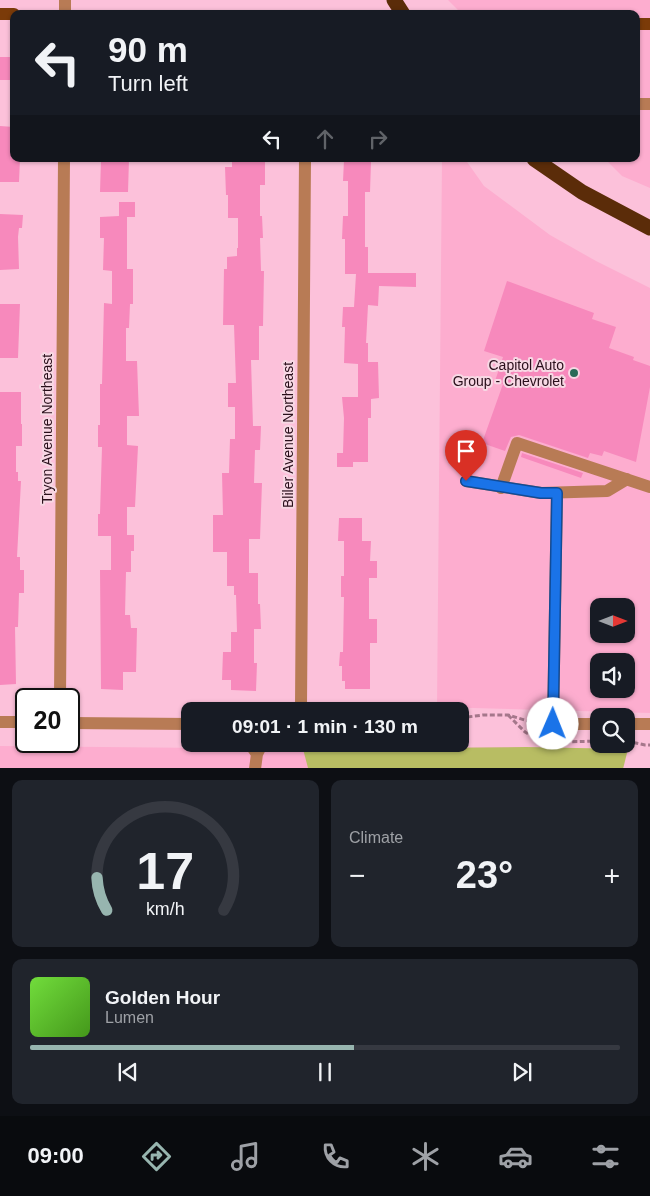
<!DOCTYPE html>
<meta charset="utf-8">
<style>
:root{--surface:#171b24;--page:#20242c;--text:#f1f3f6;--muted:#9ea1a6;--line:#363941;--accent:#97b5af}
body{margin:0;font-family:Helvetica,sans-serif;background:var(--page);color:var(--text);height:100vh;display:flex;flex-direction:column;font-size:19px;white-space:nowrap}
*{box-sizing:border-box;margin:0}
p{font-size:16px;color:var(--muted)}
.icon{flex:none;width:28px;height:28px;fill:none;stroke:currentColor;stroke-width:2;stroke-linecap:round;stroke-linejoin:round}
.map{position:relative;height:768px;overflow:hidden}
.panel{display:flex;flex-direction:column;gap:12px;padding:12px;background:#0d0f14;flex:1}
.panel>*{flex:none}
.hud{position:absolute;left:10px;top:10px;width:630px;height:152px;border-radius:10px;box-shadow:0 1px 4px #0004;background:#171b24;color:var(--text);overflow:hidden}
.needle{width:32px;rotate:90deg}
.buttons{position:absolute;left:590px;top:598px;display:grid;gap:10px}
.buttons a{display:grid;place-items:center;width:45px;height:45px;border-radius:10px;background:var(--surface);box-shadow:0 1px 4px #0004;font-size:25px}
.speed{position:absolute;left:15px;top:688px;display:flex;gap:10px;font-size:25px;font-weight:700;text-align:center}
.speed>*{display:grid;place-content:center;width:65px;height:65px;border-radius:50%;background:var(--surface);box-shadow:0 1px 4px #0004;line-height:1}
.speed .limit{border:2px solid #111;border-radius:8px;background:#fff;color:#111}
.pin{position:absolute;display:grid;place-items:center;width:42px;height:42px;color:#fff;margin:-51px -21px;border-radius:50% 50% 50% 0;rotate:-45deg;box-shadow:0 0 5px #0007}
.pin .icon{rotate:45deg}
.me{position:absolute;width:55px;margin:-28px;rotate:1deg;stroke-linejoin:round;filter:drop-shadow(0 0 4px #0008)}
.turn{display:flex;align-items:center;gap:18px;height:105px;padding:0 15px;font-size:22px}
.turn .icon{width:65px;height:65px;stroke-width:2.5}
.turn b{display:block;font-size:35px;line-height:42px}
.lanes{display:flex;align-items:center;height:48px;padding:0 15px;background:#0003;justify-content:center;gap:25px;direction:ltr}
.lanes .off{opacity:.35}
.big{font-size:38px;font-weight:700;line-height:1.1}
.panel .tile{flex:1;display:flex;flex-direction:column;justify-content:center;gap:8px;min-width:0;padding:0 18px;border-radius:10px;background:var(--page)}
.panel .dial{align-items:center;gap:0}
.dial svg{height:130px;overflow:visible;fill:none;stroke:var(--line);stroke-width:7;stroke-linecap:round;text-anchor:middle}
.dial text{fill:var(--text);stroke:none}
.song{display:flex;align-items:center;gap:15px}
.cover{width:60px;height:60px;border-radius:8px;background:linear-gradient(135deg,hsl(100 70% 55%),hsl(100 70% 35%))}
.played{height:5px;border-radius:2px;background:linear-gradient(90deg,var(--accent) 55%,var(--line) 55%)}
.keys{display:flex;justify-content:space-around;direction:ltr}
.heat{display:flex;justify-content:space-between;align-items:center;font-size:28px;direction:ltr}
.panel .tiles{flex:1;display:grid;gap:12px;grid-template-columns:1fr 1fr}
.tile:last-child{grid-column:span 2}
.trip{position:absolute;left:181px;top:702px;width:288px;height:50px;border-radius:10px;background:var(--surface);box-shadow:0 1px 4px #0004;font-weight:700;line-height:50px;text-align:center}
.dock{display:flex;height:80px;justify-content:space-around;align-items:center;background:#090b0e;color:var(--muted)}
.dock .icon{width:35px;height:35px}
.dock .active{color:var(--accent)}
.dock b{font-size:22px;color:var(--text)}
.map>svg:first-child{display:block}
.built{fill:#fdadcf;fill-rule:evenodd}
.green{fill:#b8bd63}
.building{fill:#f789bc}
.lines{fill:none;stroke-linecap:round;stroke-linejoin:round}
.path{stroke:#a5778b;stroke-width:3;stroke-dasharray:5 2.5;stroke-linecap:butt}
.minor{stroke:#b87b55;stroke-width:12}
.major{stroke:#7b3b09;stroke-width:12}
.highway{stroke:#5b2c09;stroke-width:15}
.route-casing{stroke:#114b97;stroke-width:12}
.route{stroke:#1a73e8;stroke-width:9}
.poi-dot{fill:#2a6a58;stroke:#f7d8e4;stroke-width:2}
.labels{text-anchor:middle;stroke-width:4;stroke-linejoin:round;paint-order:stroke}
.poi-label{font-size:14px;fill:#290f1b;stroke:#f7d8e4;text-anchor:end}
.street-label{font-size:14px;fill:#290f1b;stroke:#f7d8e4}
</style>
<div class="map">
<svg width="650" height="769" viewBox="0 0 650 769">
<rect width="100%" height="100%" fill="#fcc1da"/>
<path class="built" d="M448,0H650V188L622,176L605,159H636V14H462Z
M442,159H465L484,186L550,235L596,261L650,288V713L437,707ZM599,606H626V634H599ZM599,661H626V689H599Z
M0,746L303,749L526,747L525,769H0Z"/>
<path class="green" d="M526,747L628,749L623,769L308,768L303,749Z"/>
<path class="building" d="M0,57H14V80H0Z
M0,126L14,127V159H20L19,182H0Z
M101,159H129L128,192H100Z
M232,159H265V185H260V216H262L263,238H260L261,271H264L263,326H259V360H251L253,426H261L260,450H255L254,483H262L260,539H249V573H258V604H260L261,629H254V663H257L256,691L231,690V680H222L223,652H231V632H237L236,595H234V586H227V552H213V515H223L222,473H229L230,439H235V407H228V383H236L234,325H223L224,269H227V257L237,256V248H238V218H228V195H226L225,167H232Z
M344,160L371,161L370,192H365V247H368V273H416V287L379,286L378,306L368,305L366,343H368V362H378L379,398L371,399V418H368V462H353V467H337V453H343L344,418L342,397H358V364L344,363L345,327H342L343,307H354L356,274H345V239H342L343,216H348V181H343Z
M119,202H135V217H127V269H133V304H130L129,328H126V361H137L139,416H127V445L138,446L135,507H127V535H134V551H131V572H126L125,615H130L131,628H137L136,672H123V690L101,689L100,570H111V536H98V514H100L102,447H98V425H100V384H102L104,303L112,304V271L103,270L104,238H100V217L119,216Z
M0,214L23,215L22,228H19L18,237L19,269L0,270Z
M507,281L594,313L592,319L616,327L609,348L634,357L633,360L650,366V387L636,462L604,451L602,456L590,453L588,458L519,435L511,437L505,451L482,443L503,384L495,381L503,357L484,351Z
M0,304H20L18,358H0Z
M0,392H21V424H22V446H16V472H18V481H21L17,557H20V570H24V593H19L18,627H15L16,684L0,685Z
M522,453L583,473L581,478L521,457Z
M339,518H362V541H371L370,561H377V578H369V619H377V643H370V689H345V681H342V666H339L340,652H343L344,597H341V576H344V541H338Z"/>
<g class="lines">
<path class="path" d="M508,715L525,732L530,735
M460,718L483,715H508L528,721
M535,738C546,744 585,741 599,741
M626,741L645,745H650"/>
<path class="minor" d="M65,14V0
M636,104H650
M466,481L541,493L607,491L627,479
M501,488L517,443L650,487
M60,699L64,159
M300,711L301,706L305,159
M0,722H26
M69,723L190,724
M540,724H599
M553,724L557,493
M626,724H650
M250,744L257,754L262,744
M255,769L257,754"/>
<path class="major" d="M0,14H14
M636,24H650"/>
<path class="highway" d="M394,0L403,14
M534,159L582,192L650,228"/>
</g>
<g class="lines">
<defs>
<path id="route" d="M466,481L541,493H557L553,724"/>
</defs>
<use href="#route" class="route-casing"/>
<use href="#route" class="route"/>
</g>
<circle class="poi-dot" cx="574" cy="373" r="5"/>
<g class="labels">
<g class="poi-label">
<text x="564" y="370">Capitol Auto<tspan x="564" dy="16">Group - Chevrolet</tspan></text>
</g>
<g class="street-label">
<text transform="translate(47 429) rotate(-90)" y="5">Tryon Avenue Northeast</text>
<text transform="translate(288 435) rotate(-90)" y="5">Bliler Avenue Northeast</text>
</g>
</g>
</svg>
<div class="buttons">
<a><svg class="needle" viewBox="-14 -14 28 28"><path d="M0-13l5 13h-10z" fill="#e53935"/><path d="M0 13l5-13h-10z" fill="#9ea1a6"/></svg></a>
<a><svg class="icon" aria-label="sound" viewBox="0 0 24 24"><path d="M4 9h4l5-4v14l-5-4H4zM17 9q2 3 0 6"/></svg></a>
<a><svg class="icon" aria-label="search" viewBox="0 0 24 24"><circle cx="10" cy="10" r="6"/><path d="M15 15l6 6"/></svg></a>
</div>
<div class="speed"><div class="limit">20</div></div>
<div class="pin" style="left:466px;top:481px;background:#d93025"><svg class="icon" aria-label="arrive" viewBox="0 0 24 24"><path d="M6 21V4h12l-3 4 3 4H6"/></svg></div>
<svg class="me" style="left:553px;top:724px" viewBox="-20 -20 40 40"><circle r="19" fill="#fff"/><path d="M0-13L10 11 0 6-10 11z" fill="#1a73e8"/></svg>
<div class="trip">09:01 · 1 min · 130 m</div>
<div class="hud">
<div class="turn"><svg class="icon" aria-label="left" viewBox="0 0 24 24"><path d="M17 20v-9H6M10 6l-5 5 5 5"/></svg><div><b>90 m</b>Turn left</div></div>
<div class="lanes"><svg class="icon" aria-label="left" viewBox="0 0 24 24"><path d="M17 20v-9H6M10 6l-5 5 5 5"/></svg><svg class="icon off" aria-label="ahead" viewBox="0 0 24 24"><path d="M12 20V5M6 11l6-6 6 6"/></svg><svg class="icon off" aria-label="right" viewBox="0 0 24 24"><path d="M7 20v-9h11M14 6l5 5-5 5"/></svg></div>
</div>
</div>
<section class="panel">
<div class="tiles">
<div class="tile dial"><svg viewBox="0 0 100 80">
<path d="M14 69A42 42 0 1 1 86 69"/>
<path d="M14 69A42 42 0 0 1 8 49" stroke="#97b5af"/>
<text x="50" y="56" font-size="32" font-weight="700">17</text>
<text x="50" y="72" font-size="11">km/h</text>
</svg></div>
<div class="tile"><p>Climate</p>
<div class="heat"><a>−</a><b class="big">23°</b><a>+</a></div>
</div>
<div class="tile">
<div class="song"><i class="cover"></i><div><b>Golden Hour</b><p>Lumen</p></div></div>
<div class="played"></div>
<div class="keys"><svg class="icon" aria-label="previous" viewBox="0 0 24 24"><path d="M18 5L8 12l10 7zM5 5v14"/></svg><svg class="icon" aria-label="pause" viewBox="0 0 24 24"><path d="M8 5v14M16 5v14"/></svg><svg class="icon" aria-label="next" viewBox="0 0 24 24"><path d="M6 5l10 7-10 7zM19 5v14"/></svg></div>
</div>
</div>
</section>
<nav class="dock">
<b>09:00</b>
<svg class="icon active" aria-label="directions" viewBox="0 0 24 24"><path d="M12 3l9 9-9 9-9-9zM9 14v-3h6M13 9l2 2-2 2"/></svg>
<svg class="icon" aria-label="music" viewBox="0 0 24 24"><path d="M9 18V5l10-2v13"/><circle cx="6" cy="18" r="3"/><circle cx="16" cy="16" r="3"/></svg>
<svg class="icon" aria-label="phone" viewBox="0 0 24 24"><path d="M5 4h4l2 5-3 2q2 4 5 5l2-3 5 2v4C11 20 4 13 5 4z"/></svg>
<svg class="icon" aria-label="climate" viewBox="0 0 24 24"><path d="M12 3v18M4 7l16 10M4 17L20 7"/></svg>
<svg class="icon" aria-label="car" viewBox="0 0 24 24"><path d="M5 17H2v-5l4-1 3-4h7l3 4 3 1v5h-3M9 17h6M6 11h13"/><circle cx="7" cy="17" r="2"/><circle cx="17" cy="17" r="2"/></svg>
<svg class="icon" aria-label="filters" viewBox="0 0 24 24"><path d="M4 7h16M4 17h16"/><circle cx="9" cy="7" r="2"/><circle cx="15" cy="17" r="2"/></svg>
</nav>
